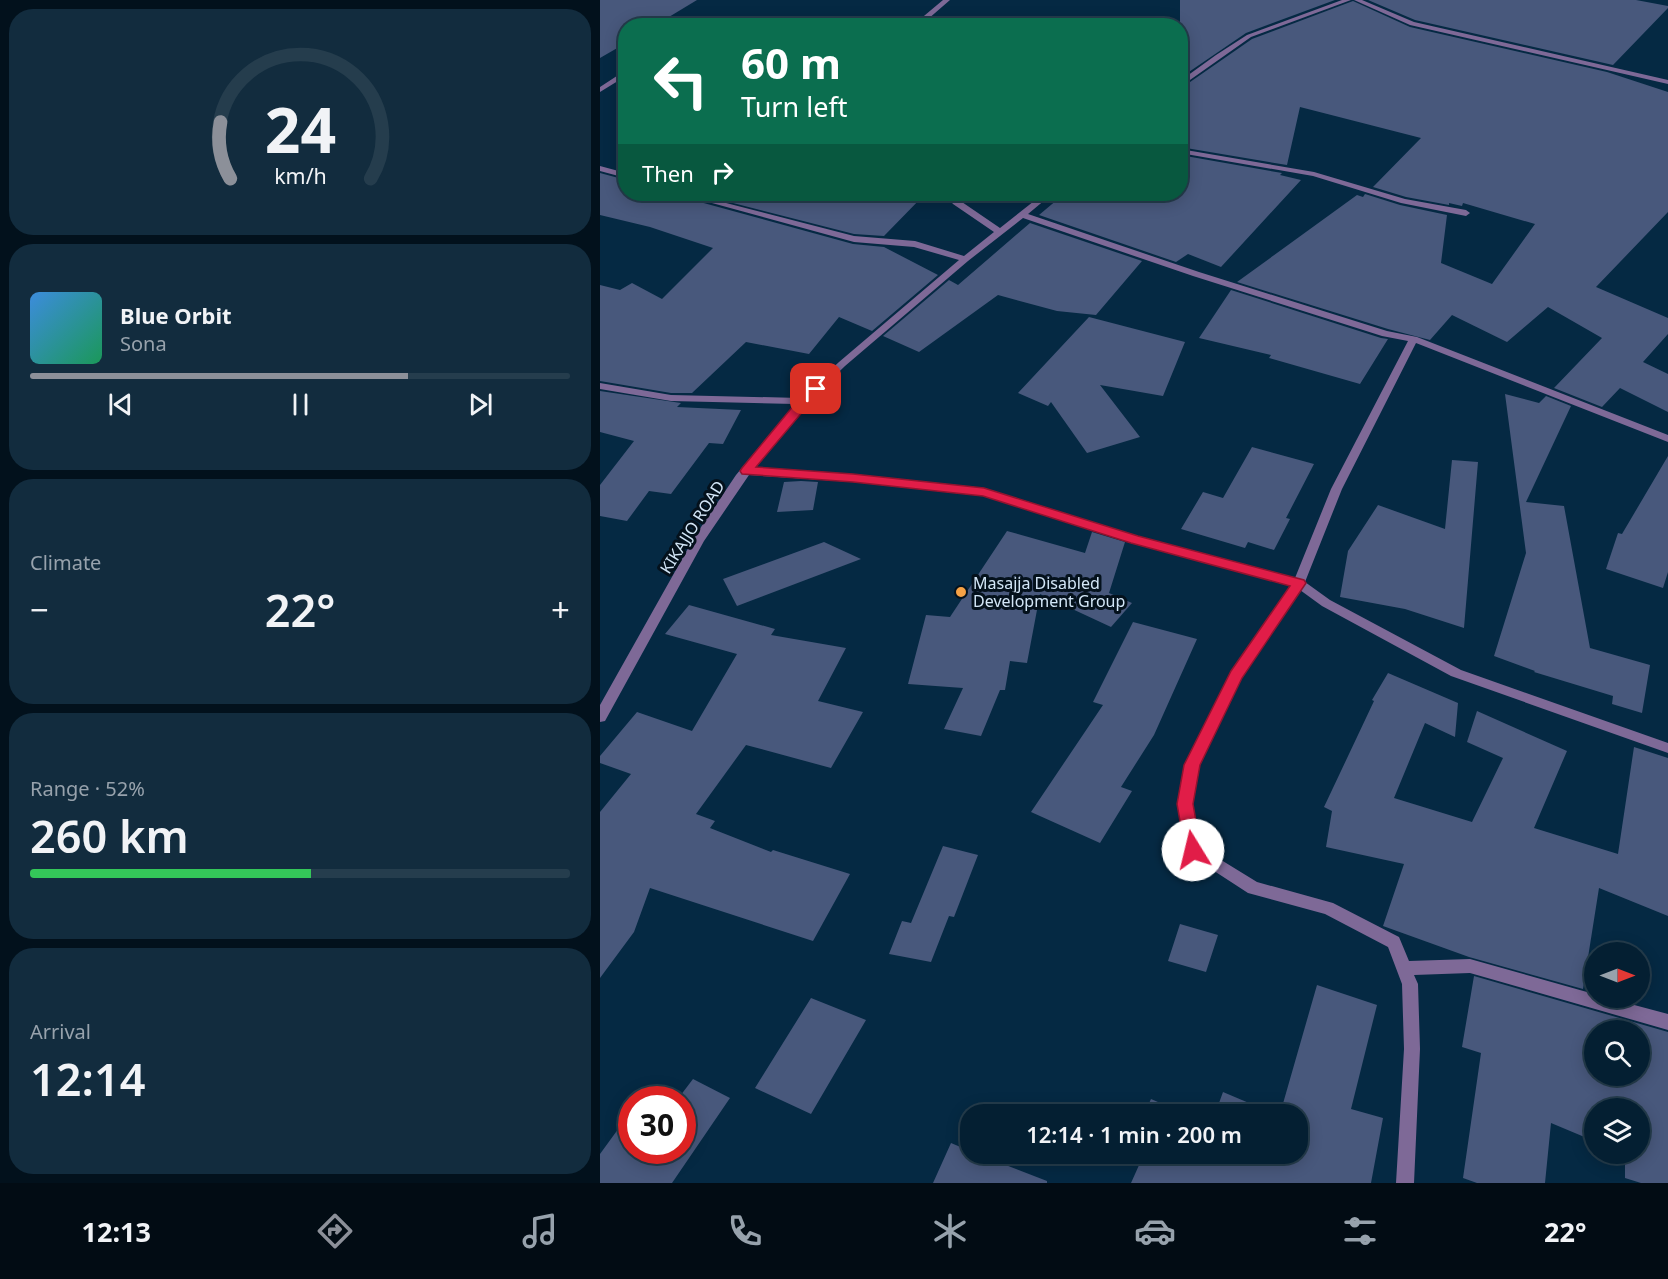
<!DOCTYPE html>
<meta charset="utf-8">
<style>
:root{--surface:#041f32;--page:#122c3e;--text:#f1f3f6;--muted:#97a2ac;--line:#253d4d;--accent:#8c9099}
body{margin:0;font-family:"Noto Sans",sans-serif;background:var(--page);color:var(--text);height:100vh;display:flex;flex-direction:column;font-size:22px;white-space:nowrap}
*{box-sizing:border-box;margin:0}
p{font-size:20px;color:var(--muted)}
.icon{flex:none;width:33px;height:33px;fill:none;stroke:currentColor;stroke-width:2;stroke-linecap:round;stroke-linejoin:round}
.map{position:relative;flex:1;overflow:hidden}
.sheet{display:flex;flex-direction:column;gap:9px;padding:9px;background:#02111c;width:600px}
.sheet>*{flex:none}
.banner{position:absolute;left:18px;top:18px;width:570px;height:183px;border-radius:24px;box-shadow:0 3px 15px #0003,0 0 0 2px var(--line);background:#0b6e4f;color:#fff;overflow:hidden}
.needle{width:39px;rotate:90deg}
.controls{position:absolute;left:984px;top:942px;display:grid;gap:12px}
.controls a{display:grid;place-items:center;width:66px;height:66px;border-radius:50%;background:var(--surface);box-shadow:0 3px 15px #0003,0 0 0 2px var(--line);font-size:30px}
.speed{position:absolute;left:18px;top:1086px;display:flex;gap:12px;font-size:30px;font-weight:700;text-align:center}
.speed>*{display:grid;place-content:center;width:78px;height:78px;border-radius:50%;background:var(--surface);box-shadow:0 3px 15px #0003,0 0 0 2px var(--line);line-height:1}
.speed .limit{border:9px solid #d22;background:#fff;color:#111}
.pin{position:absolute;display:grid;place-items:center;width:51px;height:51px;color:#fff;margin:-26px;border-radius:12px;box-shadow:0 3px 9px #0006}
.me{position:absolute;width:66px;margin:-33px;rotate:351deg;stroke-linejoin:round;filter:drop-shadow(0 0 4px #0008)}
.turn{display:flex;align-items:center;gap:21px;height:126px;padding:0 24px;font-size:27px}
.turn .icon{width:78px;height:78px;stroke-width:2.5}
.turn b{display:block;font-size:42px;line-height:51px}
.then{display:flex;align-items:center;height:57px;padding:0 24px;background:#0003;gap:12px;font-size:22px}
.big{font-size:45px;font-weight:600;line-height:1.1}
.sheet .card{flex:1;display:flex;flex-direction:column;justify-content:center;gap:9px;min-width:0;padding:0 21px;border-radius:24px;background:var(--page)}
.sheet .dial{align-items:center;gap:0}
.dial svg{height:156px;overflow:visible;fill:none;stroke:var(--line);stroke-width:7;stroke-linecap:round;text-anchor:middle}
.dial text{fill:var(--text);stroke:none}
.song{display:flex;align-items:center;gap:18px}
.cover{width:72px;height:72px;border-radius:9px;background:linear-gradient(135deg,hsl(210 70% 55%),hsl(150 70% 35%))}
.played{height:6px;border-radius:3px;background:linear-gradient(90deg,var(--accent) 70%,var(--line) 70%)}
.keys{display:flex;justify-content:space-around;direction:ltr}
.heat{display:flex;justify-content:space-between;align-items:center;font-size:33px;direction:ltr}
.charge{height:9px;border-radius:4px;background:linear-gradient(90deg,#34c759 52%,var(--line) 0)}
.trip{position:absolute;left:360px;top:1104px;width:348px;height:60px;border-radius:24px;background:var(--surface);box-shadow:0 3px 15px #0003,0 0 0 2px var(--line);font-weight:600;line-height:60px;text-align:center}
.tab-bar{display:flex;height:96px;justify-content:space-around;align-items:center;background:#020c14;color:var(--muted)}
.tab-bar .icon{width:42px;height:42px}
.tab-bar .on{color:var(--accent)}
.tab-bar b{font-size:27px;color:var(--text)}
main{display:flex;flex:1;min-height:0}
.map>svg:first-child{display:block}
.building{fill:#48587c;fill-rule:evenodd}
.lines{fill:none;stroke-linecap:round;stroke-linejoin:round}
.minor{fill:#7e6997;fill-rule:evenodd}
.route{fill:#e11d48;stroke:#92132f;stroke-width:1.5}
.poi-dot{fill:#f6a246;stroke:#04111c;stroke-width:2}
.labels{text-anchor:middle;stroke-width:6;stroke-linejoin:round;paint-order:stroke}
.street-label{font-size:16px;fill:#d3e6f7;stroke:#04111c}
.poi-label{font-size:16px;fill:#d3e6f7;stroke:#04111c;text-anchor:start}
</style>
<main>
<section class="sheet">
<div class="card dial"><svg viewBox="0 0 100 80">
<path d="M14 69A42 42 0 1 1 86 69"/>
<path d="M14 69A42 42 0 0 1 9 40" stroke="#8c9099"/>
<text x="50" y="56" font-size="32" font-weight="700">24</text>
<text x="50" y="72" font-size="11">km/h</text>
</svg></div>
<div class="card">
<div class="song"><i class="cover"></i><div><b>Blue Orbit</b><p>Sona</p></div></div>
<div class="played"></div>
<div class="keys"><svg class="icon" aria-label="previous" viewBox="0 0 24 24"><path d="M18 5L8 12l10 7zM5 5v14"/></svg><svg class="icon" aria-label="pause" viewBox="0 0 24 24"><path d="M8 5v14M16 5v14"/></svg><svg class="icon" aria-label="next" viewBox="0 0 24 24"><path d="M6 5l10 7-10 7zM19 5v14"/></svg></div>
</div>
<div class="card"><p>Climate</p>
<div class="heat"><a>−</a><b class="big">22°</b><a>+</a></div>
</div>
<div class="card"><p>Range · 52%</p><b class="big">260 km</b><div class="charge"></div></div>
<div class="card"><p>Arrival</p><b class="big">12:14</b></div>
</section>
<div class="map">
<svg width="1068" height="1183" viewBox="0 0 1068 1183">
<rect width="100%" height="100%" fill="#052943"/>
<path class="building" d="M0,0H97L54,26H26V43L0,58Z
M580,0H735L646,33L580,78Z
M768,0H1036L1068,6V8L1013,65L815,20Z
M753,1L810,27L1007,72L1068,92V212L996,287L1068,318V334L1043,362L1068,374V412L1020,388L1002,407L954,388L1002,338L948,307L907,342L852,315L830,340L788,329L637,282L757,195L763,197L765,194L800,205L847,215L841,263L892,284L935,224L863,203L862,206L849,203V205L806,197L773,187L821,138L700,107L687,165L580,147V89L652,39Z
M580,155L682,173L680,175L701,180L621,267L588,254L576,262L439,215L464,194H580Z
M0,173L26,180V194H77L78,196L253,244L284,247L338,275L272,331L239,317L209,354L146,342L92,393H71L0,381V285L20,290L32,283L62,299L113,248L50,227L0,215Z
M98,194H325L284,236L254,234Z
M430,223L542,261L496,315L457,311L398,295L319,352L283,336L349,280L358,285Z
M631,290L781,338L788,339L760,384L669,358L671,355L599,338Z
M489,317L585,342L563,396L500,385L540,437L487,453L451,402L448,406L418,393Z
M0,391L81,403L77,407L141,410L123,444L109,443L71,494L49,491L27,521L0,516V485L34,441L0,432Z
M905,394L939,403L946,396L971,406L926,502L964,506L990,648L1050,665L1042,713L1012,704L1013,696L934,672L935,671L894,656L926,553Z
M652,447L714,464L686,518L690,519L674,550L648,542L645,548L581,529L603,492L623,498Z
M1068,456V572L1063,588L1006,569L1018,533L1022,534Z
M852,460L878,462L864,628L805,609L740,597L748,551L778,505L845,529Z
M201,481L218,482L213,510L177,512L184,482Z
M407,531L485,553L492,532L525,542L509,593L532,603L511,627L440,594L427,663L410,661L405,690H400L381,736L344,729L363,688L308,684L326,615L350,617Z
M224,542L261,559L137,606L123,579Z
M89,605L175,629L171,635L246,648L218,701L263,712L231,768L146,745L96,814L115,821L110,828L171,852L173,850L250,874L213,941L50,888L34,932L0,978V812L31,774L0,763V756L37,712L92,731L137,654L65,634Z
M533,622L597,639L554,735L521,787L532,791L500,843L431,812L503,705L493,702Z
M788,673L858,703L855,737L825,723L794,798L872,822L903,758L867,742L877,711L967,751L934,828L1018,854L1034,747L1068,758V916L999,888L983,989L869,957L783,926L804,864L726,847L732,811L724,807L774,701L772,700Z
M343,846L378,855L354,917L349,916L331,962L289,954L302,921L311,923Z
M580,924L618,935L606,972L568,961Z
M874,976L1068,1032V1183H1041L1025,1178V1154H1040V1108H994V1141L951,1123L945,1183H877L863,1178L881,1053L862,1047ZM994,1030H1040V1076H994Z
M717,985L777,1005L751,1109L783,1118L771,1183H531L544,1154H698V1114H680Z
M211,998L266,1020L211,1114L155,1088Z
M93,1079L130,1098L72,1183H0V1154L32,1110V1150H82V1100H77Z
M623,1092L675,1114H615Z
M551,1099L586,1114H544Z
M351,1143L370,1151V1154H377L447,1181V1183H333Z"/>
<g class="lines">
<path class="minor" d="M343,0H350L320,26H312Z
M742,0H751L651,37L580,87V81L616,55L647,35Z
M754,0H762L814,22L1068,80V84L810,25Z
M26,70V76L0,92V87Z
M580,149L714,172L805,199L866,210L870,213L866,216L801,203L713,176L580,153Z
M0,166L26,173V178L0,171Z
M79,194H91L254,236L315,241L364,256L394,232L353,204L345,194H353L359,200L400,228L443,194H452L428,214L599,272L787,331L817,337L1068,435V442L816,343L742,489L705,582L730,600L861,670L1068,743V753L851,676L722,606L700,590L642,678L599,765L592,804L600,847L657,882L733,903L799,937L809,961L870,959L994,994V998H1008L1068,1014V1030L870,973L814,975L818,984L820,1049L814,1183H796L804,1049L802,984L788,947L725,914L648,893L588,854L586,850L578,804L585,765L632,672L691,585L531,542L383,496L253,482L149,475L104,541L5,721L0,722V705L95,536L136,475L195,404L71,401L0,389V383L71,395L200,398L239,362L359,260L314,247L254,242ZM423,218L593,276L782,336L808,341L731,489L695,578L537,536L384,488L253,474L154,468L207,403L245,366L368,261Z"/>
</g>
<path class="route" d="M216,385L220,386V391L156,467L253,474L384,488L538,536L704,580L706,583L704,586L642,678L600,765L593,804L601,850L599,855L593,857L587,855L585,850L577,804L584,765L631,671L690,586L531,543L383,496L253,482L142,474L140,471L142,468L199,399Z"/>
<circle class="poi-dot" cx="361" cy="592" r="6"/>
<g class="labels">
<g class="street-label">
<text transform="translate(92 527) rotate(-58)" y="6">KIKAJJO ROAD</text>
</g>
<g class="poi-label">
<text x="373" y="589">Masajja Disabled<tspan x="373" dy="18">Development Group</tspan></text>
</g>
</g>
</svg>
<div class="controls">
<a><svg class="needle" viewBox="-14 -14 28 28"><path d="M0-13l5 13h-10z" fill="#e53935"/><path d="M0 13l5-13h-10z" fill="#97a2ac"/></svg></a>
<a><svg class="icon" aria-label="search" viewBox="0 0 24 24"><circle cx="10" cy="10" r="6"/><path d="M15 15l6 6"/></svg></a>
<a><svg class="icon" aria-label="layers" viewBox="0 0 24 24"><path d="M12 4l9 5-9 5-9-5zM3 14l9 5 9-5"/></svg></a>
</div>
<div class="speed"><div class="limit">30</div></div>
<div class="pin" style="left:216px;top:389px;background:#d93025"><svg class="icon" aria-label="arrive" viewBox="0 0 24 24"><path d="M6 21V4h12l-3 4 3 4H6"/></svg></div>
<svg class="me" style="left:593px;top:850px" viewBox="-20 -20 40 40"><circle r="19" fill="#fff"/><path d="M0-13L10 11 0 6-10 11z" fill="#e11d48"/></svg>
<div class="trip">12:14 · 1 min · 200 m</div>
<div class="banner">
<div class="turn"><svg class="icon" aria-label="left" viewBox="0 0 24 24"><path d="M17 20v-9H6M10 6l-5 5 5 5"/></svg><div><b>60 m</b>Turn left</div></div>
<div class="then">Then<svg class="icon" aria-label="right" viewBox="0 0 24 24"><path d="M7 20v-9h11M14 6l5 5-5 5"/></svg></div>
</div>
</div>
</main>
<nav class="tab-bar">
<b>12:13</b>
<svg class="icon on" aria-label="directions" viewBox="0 0 24 24"><path d="M12 3l9 9-9 9-9-9zM9 14v-3h6M13 9l2 2-2 2"/></svg>
<svg class="icon" aria-label="music" viewBox="0 0 24 24"><path d="M9 18V5l10-2v13"/><circle cx="6" cy="18" r="3"/><circle cx="16" cy="16" r="3"/></svg>
<svg class="icon" aria-label="phone" viewBox="0 0 24 24"><path d="M5 4h4l2 5-3 2q2 4 5 5l2-3 5 2v4C11 20 4 13 5 4z"/></svg>
<svg class="icon" aria-label="climate" viewBox="0 0 24 24"><path d="M12 3v18M4 7l16 10M4 17L20 7"/></svg>
<svg class="icon" aria-label="car" viewBox="0 0 24 24"><path d="M5 17H2v-5l4-1 3-4h7l3 4 3 1v5h-3M9 17h6M6 11h13"/><circle cx="7" cy="17" r="2"/><circle cx="17" cy="17" r="2"/></svg>
<svg class="icon" aria-label="filters" viewBox="0 0 24 24"><path d="M4 7h16M4 17h16"/><circle cx="9" cy="7" r="2"/><circle cx="15" cy="17" r="2"/></svg>
<b>22°</b>
</nav>
